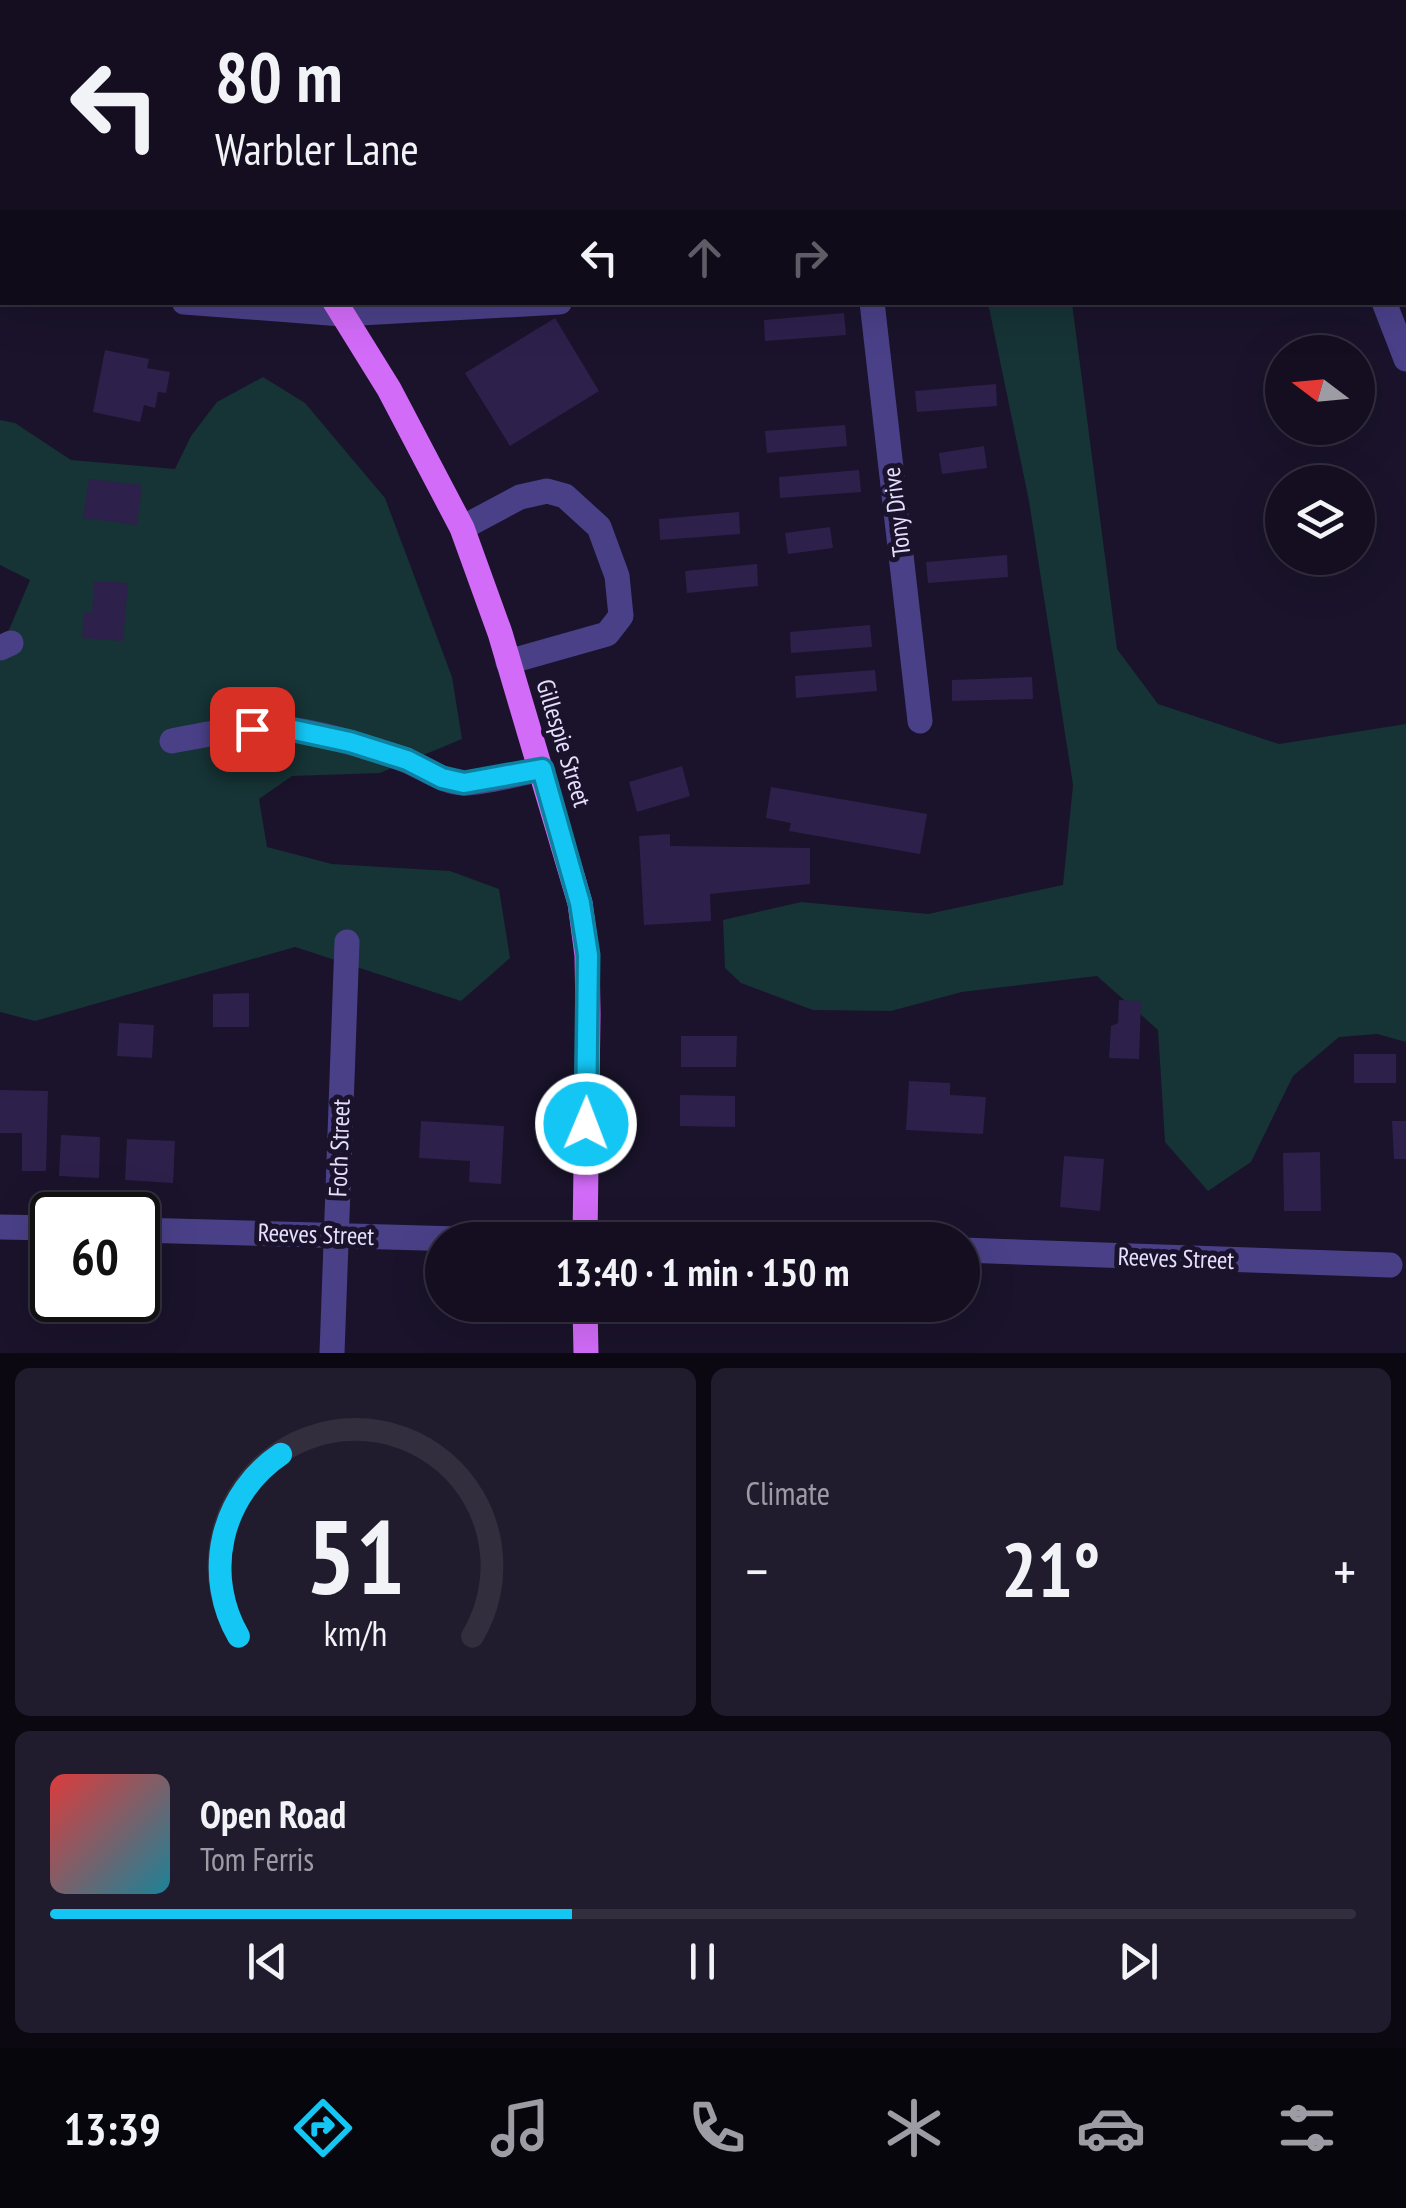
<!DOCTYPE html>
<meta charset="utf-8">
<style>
:root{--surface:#140e20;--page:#211c2d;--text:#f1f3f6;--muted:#9d9ca5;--line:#332e3e;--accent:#14c6f4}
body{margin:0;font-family:"PT Sans Narrow",sans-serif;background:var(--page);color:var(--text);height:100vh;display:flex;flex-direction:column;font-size:38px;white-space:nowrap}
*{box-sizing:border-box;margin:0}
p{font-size:32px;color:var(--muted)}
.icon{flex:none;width:55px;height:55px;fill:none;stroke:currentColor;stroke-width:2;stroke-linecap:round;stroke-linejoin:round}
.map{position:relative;height:1353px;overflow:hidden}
.drawer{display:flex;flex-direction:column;gap:15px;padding:15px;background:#0b0812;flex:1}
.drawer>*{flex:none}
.banner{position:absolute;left:0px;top:0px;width:1408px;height:305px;box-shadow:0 10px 40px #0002,0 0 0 2px var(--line);background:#140e20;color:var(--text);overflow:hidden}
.needle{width:65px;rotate:286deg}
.fabs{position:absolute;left:1265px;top:335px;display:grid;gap:20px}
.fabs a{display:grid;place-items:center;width:110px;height:110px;border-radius:50%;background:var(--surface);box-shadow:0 10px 40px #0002,0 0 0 2px var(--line);font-size:50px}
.speed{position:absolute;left:30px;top:1192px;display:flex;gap:20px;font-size:50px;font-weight:700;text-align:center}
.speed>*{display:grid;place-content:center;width:130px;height:130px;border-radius:50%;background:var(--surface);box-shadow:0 10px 40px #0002,0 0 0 2px var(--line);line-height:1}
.speed .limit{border:5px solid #111;border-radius:15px;background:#fff;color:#111}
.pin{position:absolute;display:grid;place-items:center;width:85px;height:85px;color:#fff;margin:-42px;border-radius:20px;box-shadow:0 5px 15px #0006}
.me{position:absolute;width:110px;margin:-55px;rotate:1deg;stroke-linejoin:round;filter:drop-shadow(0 0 8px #0008)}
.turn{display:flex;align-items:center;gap:35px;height:210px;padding:0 50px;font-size:45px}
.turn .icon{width:130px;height:130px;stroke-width:2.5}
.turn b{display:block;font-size:70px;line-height:85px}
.lanes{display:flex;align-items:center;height:95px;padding:0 50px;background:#0003;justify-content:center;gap:50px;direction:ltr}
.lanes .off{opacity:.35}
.big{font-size:75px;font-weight:700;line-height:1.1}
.drawer .card{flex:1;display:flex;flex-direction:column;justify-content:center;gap:15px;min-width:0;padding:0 35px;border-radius:15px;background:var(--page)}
.drawer .dial{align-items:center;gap:0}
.dial svg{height:260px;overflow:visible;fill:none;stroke:var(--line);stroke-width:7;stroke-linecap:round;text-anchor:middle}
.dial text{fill:var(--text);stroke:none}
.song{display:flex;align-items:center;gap:30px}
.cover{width:120px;height:120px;border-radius:15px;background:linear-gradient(135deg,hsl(0 70% 55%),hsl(190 70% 35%))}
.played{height:10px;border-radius:5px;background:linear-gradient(90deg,var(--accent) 40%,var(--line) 40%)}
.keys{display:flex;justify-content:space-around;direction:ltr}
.heat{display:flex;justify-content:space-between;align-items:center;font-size:55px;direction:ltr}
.drawer .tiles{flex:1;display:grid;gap:15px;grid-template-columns:1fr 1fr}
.card:last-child{grid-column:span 2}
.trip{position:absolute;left:425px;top:1222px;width:555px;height:100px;border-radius:50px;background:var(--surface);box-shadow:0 10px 40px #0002,0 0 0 2px var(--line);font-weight:700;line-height:100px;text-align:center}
.menu{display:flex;height:160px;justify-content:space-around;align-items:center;background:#08060d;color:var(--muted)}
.menu .icon{width:70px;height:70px}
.menu .active{color:var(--accent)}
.menu b{font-size:45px;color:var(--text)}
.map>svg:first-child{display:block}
.green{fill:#163335}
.building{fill:#2d204b}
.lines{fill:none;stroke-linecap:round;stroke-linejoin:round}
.minor{stroke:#4a4088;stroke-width:25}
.major{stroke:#d26bf8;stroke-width:25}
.highway{stroke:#f76099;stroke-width:30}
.route-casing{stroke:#0d819f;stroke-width:25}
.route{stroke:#14c6f4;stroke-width:18}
.labels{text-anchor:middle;stroke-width:10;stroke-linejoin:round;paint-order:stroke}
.street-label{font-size:25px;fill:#e5dffd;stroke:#1a132b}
</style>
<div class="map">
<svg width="1406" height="1353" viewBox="0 0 1406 1353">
<rect width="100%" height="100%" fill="#1a132b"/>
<path class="green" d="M150,0H561L556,2H153Z
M926,0H1178L1175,2H927Z
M988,303H1072L1117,649L1158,704L1279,744L1406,724V1042L1377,1034L1339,1037L1293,1076L1251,1162L1208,1191L1165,1142L1158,1030L1097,976L962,992L891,1011L813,1010L741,983L725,968L723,920L801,902L928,914L1063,885L1073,785L1029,501Z
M263,377L305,403L385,498L452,677L462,739L380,773L292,776L259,799L267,847L332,864L450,871L499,889L510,958L461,1001L295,947L35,1021L0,1012V651L30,580L0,565V420L15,423L71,460L175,469L191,436L217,402Z"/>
<path class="building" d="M844,313L846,335L765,341L764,320Z
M555,318L599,391L510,446L465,373Z
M105,350L149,359L147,368L170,372L166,393L158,392L155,408L144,405L140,422L93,412Z
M996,384L997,406L917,412L915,391Z
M845,425L847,446L767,453L765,431Z
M984,446L987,468L942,474L939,453Z
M859,470L861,492L780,498L779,477Z
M89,479L142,485L137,525L83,518Z
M739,512L740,534L660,540L659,519Z
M830,527L833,548L788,554L785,533Z
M1007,555L1008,577L928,583L926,562Z
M757,564L758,586L687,593L685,571Z
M94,581L128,583L123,641L82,638L84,612L92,613Z
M870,625L872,647L791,653L790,632Z
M875,670L877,691L796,698L795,676Z
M1032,677L1033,699L952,701V680Z
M682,766L690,796L637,812L629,782Z
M771,787L927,814L920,854L789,831L791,823L766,818Z
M670,834V846L810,848V884L710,894L711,921L644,925L639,836Z
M249,993V1027H213V994Z
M1119,1000L1141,1001L1139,1059L1109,1058L1111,1026L1118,1023Z
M119,1023L154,1025L152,1058L117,1056Z
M681,1036H737L736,1067H681Z
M1354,1054H1396V1083H1354Z
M909,1081L950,1083V1095L986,1097L983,1134L906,1130Z
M0,1090L48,1091L46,1171H22V1133H0Z
M680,1095L735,1096V1127L680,1126Z
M421,1121L504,1126L501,1184L469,1182L470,1161L419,1158Z
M1392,1121H1406V1159H1394Z
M61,1135L100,1137L99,1178L59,1176Z
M127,1139L175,1141L173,1183L125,1180Z
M1320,1152L1321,1211H1284L1283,1153Z
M1064,1156L1104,1159L1100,1211L1060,1207Z"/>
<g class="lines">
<path class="minor" d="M799,0V2
M1264,0L1265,2
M1366,0L1367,2
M1405,98L1406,99
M0,289H2
M184,302L342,314L560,302
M872,302L920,721
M1384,302L1406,359
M462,528L520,497L547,491L565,496L599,527L617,576L621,616L607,634L508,662
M0,648L11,643
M172,741C212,733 254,724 295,730C331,735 366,747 400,758C421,765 442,783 465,783C485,783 521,773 542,769
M0,1227L52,1228
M138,1230L494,1240
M962,1250L1390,1265
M332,1353L347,942"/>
<path class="major" d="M47,0L50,2
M335,302L389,389L462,528L500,633L580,903L587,955L588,1014L585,1240
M585,1305L586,1353"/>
<path class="highway" d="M1337,0L1338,2
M1405,171L1406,173"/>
</g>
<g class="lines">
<defs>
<path id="route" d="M252,729L294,730L350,742L407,760L442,778L464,783L542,769L580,903L588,955L586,1124"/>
</defs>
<use href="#route" class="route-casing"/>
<use href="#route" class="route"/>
</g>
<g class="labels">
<g class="street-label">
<text transform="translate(896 512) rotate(-97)" y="9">Tony Drive</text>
<text transform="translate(564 743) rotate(73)" y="9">Gillespie Street</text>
<text transform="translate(339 1148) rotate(-88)" y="9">Foch Street</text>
<text transform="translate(316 1234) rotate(2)" y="9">Reeves Street</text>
<text transform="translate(1176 1258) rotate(2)" y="9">Reeves Street</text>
</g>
</g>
</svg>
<div class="fabs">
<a><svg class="needle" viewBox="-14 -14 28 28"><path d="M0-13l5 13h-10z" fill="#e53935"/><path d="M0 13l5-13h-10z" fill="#9d9ca5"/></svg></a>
<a><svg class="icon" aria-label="layers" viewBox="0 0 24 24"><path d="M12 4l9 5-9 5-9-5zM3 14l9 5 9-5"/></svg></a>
</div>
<div class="speed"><div class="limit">60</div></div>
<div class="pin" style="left:252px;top:729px;background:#d93025"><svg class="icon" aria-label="arrive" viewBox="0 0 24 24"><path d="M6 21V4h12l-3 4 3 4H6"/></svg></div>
<svg class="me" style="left:586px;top:1124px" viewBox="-20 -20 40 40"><circle r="17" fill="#14c6f4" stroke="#fff" stroke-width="3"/><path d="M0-11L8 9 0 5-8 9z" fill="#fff"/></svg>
<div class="trip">13:40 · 1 min · 150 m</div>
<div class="banner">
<div class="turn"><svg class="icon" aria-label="left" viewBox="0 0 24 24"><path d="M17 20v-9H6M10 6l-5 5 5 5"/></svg><div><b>80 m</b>Warbler Lane</div></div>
<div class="lanes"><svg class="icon" aria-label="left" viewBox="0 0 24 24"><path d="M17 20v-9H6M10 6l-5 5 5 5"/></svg><svg class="icon off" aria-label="ahead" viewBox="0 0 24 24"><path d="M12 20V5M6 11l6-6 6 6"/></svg><svg class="icon off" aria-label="right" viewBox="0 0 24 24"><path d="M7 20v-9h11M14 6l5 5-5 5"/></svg></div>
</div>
</div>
<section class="drawer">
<div class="tiles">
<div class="card dial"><svg viewBox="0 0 100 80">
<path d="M14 69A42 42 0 1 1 86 69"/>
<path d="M14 69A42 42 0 0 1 27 13" stroke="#14c6f4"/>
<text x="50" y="56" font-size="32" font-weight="700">51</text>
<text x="50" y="72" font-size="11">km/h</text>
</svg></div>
<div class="card"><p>Climate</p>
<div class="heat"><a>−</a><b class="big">21°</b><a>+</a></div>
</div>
<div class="card">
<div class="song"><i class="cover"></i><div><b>Open Road</b><p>Tom Ferris</p></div></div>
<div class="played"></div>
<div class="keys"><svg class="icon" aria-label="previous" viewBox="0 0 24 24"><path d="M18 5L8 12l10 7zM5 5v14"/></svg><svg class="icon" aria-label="pause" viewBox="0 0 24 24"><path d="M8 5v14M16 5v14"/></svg><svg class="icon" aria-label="next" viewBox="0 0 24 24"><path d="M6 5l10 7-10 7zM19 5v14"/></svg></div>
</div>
</div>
</section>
<nav class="menu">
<b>13:39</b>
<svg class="icon active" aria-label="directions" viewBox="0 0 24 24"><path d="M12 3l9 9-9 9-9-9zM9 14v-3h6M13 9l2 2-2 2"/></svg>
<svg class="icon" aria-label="music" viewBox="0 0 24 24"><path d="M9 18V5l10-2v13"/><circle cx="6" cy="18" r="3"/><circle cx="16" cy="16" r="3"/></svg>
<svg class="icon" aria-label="phone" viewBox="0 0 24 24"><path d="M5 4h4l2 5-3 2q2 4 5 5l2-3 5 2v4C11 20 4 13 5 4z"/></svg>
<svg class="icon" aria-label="climate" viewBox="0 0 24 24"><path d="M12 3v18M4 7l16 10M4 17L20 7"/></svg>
<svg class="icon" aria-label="car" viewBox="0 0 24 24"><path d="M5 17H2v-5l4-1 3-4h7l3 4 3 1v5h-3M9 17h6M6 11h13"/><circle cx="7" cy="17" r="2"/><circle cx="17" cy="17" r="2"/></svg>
<svg class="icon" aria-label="filters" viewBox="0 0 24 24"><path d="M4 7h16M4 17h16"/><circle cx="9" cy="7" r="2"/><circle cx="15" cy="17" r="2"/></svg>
</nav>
